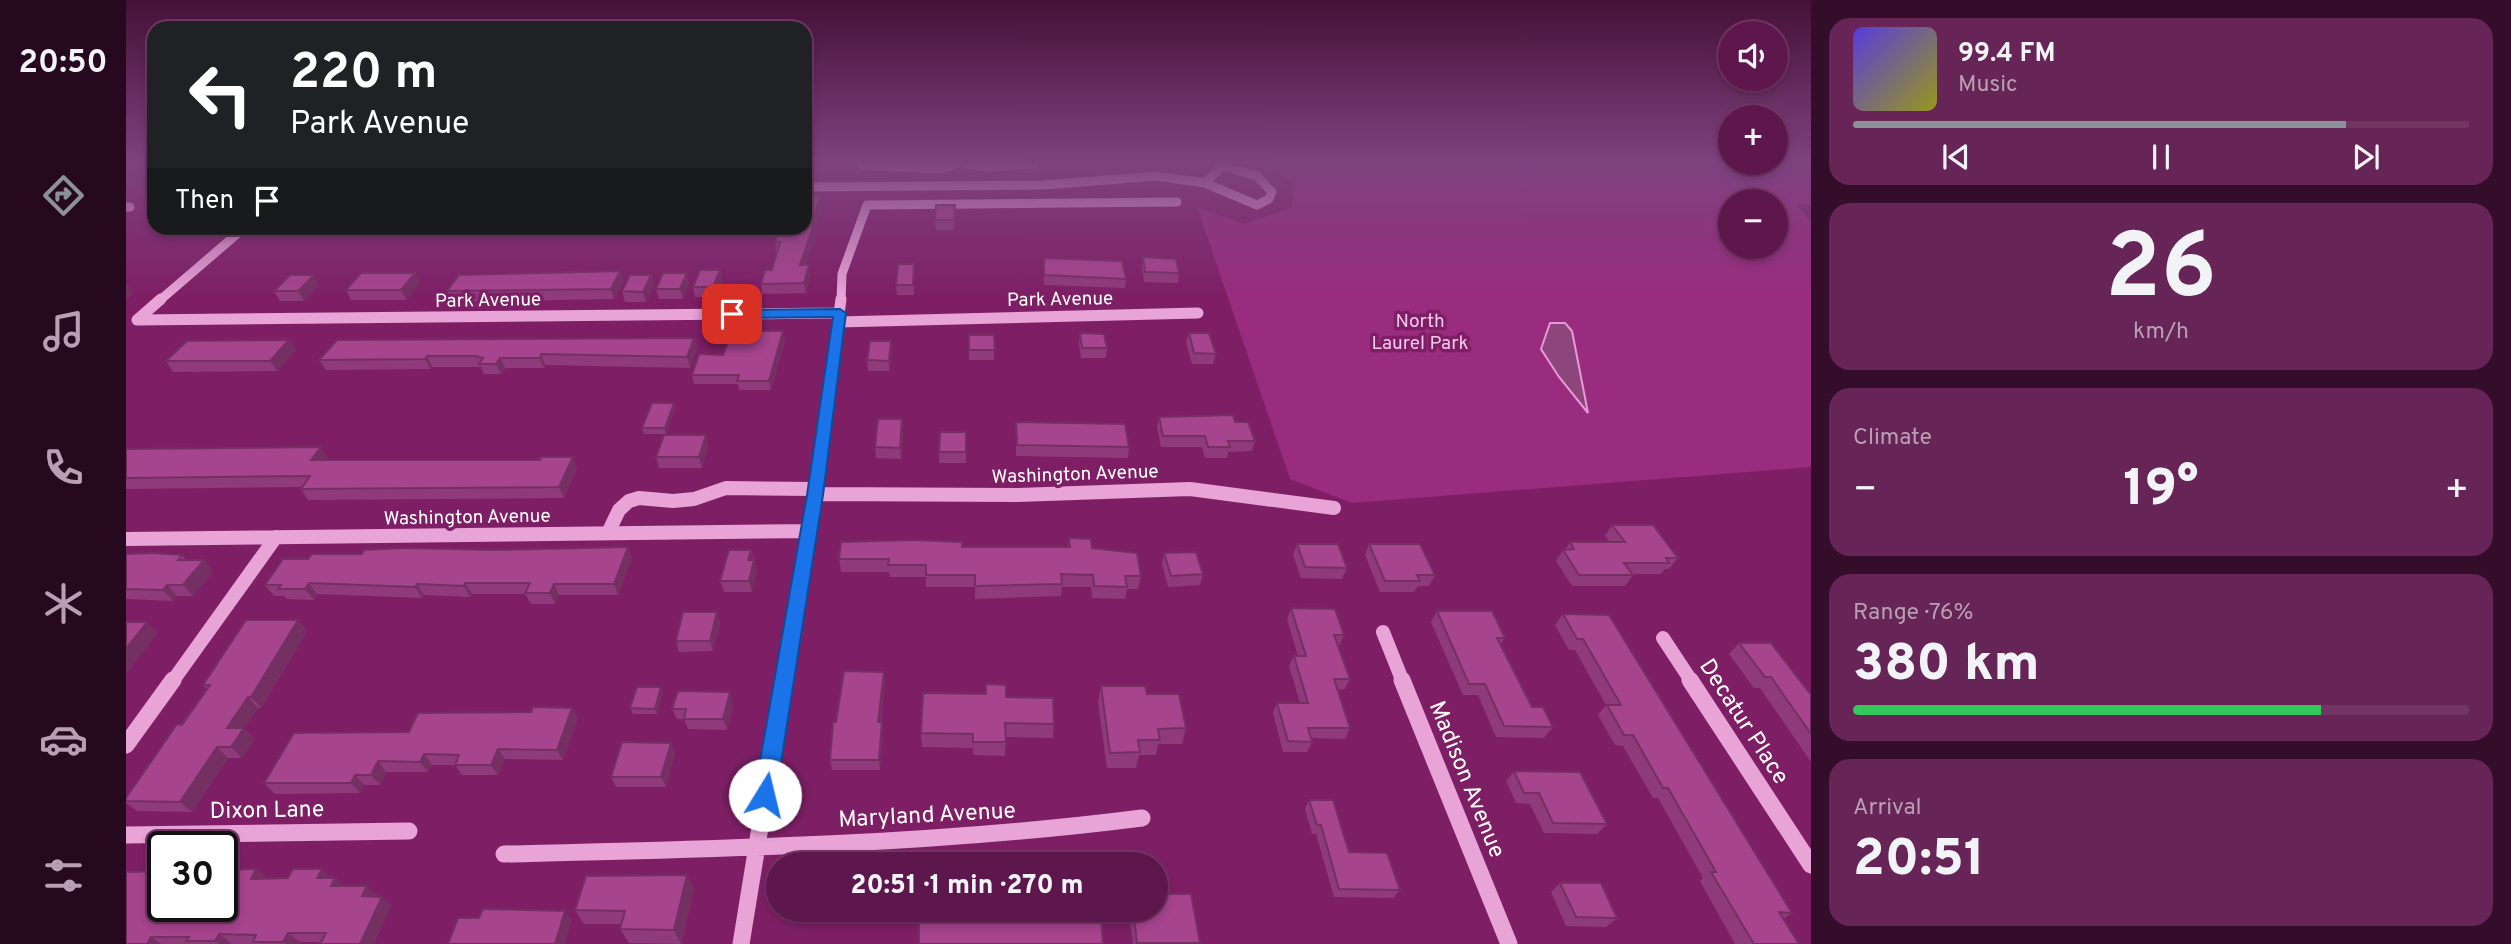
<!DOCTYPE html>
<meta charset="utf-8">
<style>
:root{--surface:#5e174c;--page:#672456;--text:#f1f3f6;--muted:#b99fb5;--line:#733664;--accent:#8c9099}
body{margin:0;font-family:Overpass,sans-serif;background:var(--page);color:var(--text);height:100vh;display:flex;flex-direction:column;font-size:26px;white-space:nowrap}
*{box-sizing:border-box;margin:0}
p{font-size:23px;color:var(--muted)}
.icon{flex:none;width:38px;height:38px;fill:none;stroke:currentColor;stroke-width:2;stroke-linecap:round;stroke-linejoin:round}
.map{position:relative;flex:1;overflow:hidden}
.details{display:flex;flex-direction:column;gap:18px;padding:18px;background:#340d2a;width:700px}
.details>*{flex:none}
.hud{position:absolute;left:21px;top:21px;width:665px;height:214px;border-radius:21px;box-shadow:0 4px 10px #0003,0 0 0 2px var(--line);background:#202124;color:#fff;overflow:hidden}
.tools{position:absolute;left:1592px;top:21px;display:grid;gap:14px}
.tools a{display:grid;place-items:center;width:70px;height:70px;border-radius:50%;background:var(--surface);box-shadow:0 4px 10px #0003,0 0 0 2px var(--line);font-size:35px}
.speed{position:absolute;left:21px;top:831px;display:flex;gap:14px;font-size:35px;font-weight:700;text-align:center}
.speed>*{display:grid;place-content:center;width:91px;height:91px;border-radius:50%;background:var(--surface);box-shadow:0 4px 10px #0003,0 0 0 2px var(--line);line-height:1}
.speed .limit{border:4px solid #111;border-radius:10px;background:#fff;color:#111}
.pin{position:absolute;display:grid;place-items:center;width:60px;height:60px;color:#fff;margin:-30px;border-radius:14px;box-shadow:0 4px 10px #0006}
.me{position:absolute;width:77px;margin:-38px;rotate:9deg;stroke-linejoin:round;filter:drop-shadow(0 0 5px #0008)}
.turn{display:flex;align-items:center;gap:24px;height:147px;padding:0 28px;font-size:32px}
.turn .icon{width:91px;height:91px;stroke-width:2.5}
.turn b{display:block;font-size:49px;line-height:60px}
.then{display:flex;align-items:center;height:66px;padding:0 28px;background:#0003;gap:14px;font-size:26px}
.big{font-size:52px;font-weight:800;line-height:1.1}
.details .card{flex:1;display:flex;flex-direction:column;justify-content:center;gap:10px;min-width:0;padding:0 24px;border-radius:21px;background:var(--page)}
.details .dial{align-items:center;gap:0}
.dial b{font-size:91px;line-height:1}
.song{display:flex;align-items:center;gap:21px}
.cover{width:84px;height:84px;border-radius:10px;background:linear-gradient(135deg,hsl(250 70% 55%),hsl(60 70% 35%))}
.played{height:7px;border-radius:4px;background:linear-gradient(90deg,var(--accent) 80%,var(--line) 80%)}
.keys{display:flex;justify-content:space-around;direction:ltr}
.heat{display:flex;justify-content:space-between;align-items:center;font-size:38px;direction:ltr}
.charge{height:10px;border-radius:5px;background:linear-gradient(90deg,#34c759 76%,var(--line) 0)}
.trip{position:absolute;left:640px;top:852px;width:402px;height:70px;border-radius:35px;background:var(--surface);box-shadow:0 4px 10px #0003,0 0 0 2px var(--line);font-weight:800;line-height:70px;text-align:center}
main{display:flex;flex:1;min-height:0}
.menu{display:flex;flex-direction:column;width:126px;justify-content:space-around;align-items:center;background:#26091e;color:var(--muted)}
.menu .icon{width:49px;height:49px}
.menu .active{color:var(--accent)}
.menu b{font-size:32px;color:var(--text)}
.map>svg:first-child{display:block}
.green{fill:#992c7e;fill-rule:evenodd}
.water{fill:#8c467b;stroke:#e997d6;stroke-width:2}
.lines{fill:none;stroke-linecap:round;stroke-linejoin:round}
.minor-far3{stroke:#e8a3d7;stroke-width:9}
.minor-far2{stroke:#e8a3d7;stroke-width:11}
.minor-far1{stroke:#e8a3d7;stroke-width:14}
.minor{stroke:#e8a3d7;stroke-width:17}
.wall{fill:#8f3a7a}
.shaded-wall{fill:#743063}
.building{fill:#a6448e;stroke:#743063;stroke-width:2}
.route{fill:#1a73e8;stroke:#114b97;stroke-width:2}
.labels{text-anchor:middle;stroke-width:7;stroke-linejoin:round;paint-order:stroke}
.street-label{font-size:19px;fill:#fff;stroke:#7e1f66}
.park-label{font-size:19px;fill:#f6c7eb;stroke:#7e1f66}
.near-street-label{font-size:23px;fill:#fff;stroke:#7e1f66}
</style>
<main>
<nav class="menu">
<b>20:50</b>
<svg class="icon active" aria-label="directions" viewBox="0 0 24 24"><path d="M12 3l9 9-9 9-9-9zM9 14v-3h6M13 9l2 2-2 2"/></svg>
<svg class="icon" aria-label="music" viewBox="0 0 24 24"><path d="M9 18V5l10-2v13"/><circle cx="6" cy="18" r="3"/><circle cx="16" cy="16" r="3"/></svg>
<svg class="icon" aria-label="phone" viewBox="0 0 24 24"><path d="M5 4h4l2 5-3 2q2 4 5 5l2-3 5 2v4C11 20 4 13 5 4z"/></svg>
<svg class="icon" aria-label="climate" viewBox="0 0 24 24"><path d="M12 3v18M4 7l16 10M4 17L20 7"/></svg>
<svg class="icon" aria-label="car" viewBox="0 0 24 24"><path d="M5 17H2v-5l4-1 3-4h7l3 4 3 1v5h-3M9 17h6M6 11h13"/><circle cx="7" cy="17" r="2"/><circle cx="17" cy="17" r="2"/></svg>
<svg class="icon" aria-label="filters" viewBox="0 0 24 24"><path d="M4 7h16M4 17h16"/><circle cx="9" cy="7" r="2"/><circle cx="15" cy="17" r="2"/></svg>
</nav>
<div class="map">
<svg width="1685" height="944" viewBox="0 0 1685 944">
<rect width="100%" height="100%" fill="#7e1f66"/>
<path class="green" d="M1124,164H1685V205L1670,204L1685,222V467L1226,503L1164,479L1071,207L1118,224L1167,207V184L1151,173ZM1605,201H1650V247H1605Z"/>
<path class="water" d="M1424,323H1439L1446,331L1462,413L1433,377L1415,349Z"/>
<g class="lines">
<path class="minor-far3" d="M841,164L863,167L908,164
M735,165L813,169L831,164
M1096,166L1131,176L1146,192L1143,199L1131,205L1079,183Z
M679,187L918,185L1030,176L1079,183
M0,207H4
M33,301L118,228
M715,301L716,274L741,205L1051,202"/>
<path class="minor-far2" d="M11,320L714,313
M11,320L35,299
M712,322L1072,313
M692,471L715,299"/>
<path class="minor-far1" d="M689,494L892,495L1064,489L1208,508
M482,533L493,510L503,501L513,498L547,501L568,499L600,488L690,489
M0,539L682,531
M1257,632L1277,682
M1537,638L1566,682
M46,682L150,537
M658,682L692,469"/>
<path class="minor" d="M1276,680L1383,944
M1564,680L1685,865
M0,745L47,680
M0,835L283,831
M378,854C591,849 804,845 1016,818
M615,944L658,680"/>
</g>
<path class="wall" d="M694,195L696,205L687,243L679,265L684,275L680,293L636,294L635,284L646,270L652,252H650L649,242Z
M829,205L828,230H810L809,220Z
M1017,257L1053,273L1052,283L1018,282L1016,267Z
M918,258L1000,279L999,288L918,285Z
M788,264V295H771L770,285Z
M594,270L596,280L589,297H569L567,287Z
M494,271L497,281L488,299L325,302L321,291Z
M289,273L294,283L280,300H225L220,290Z
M525,275L528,285L520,302H499L496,291Z
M563,283L557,299H533L530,289Z
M193,285L178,301H154L148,291Z
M954,333L981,348L980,358H955L953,344Z
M1063,333L1090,354L1087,364H1066L1060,343Z
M843,335H868V360H843Z
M568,338L571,348L564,368L419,365L418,368H379L375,374H358L355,367H306L304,369L200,370L193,360Z
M163,340L170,350L151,371L47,372L40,361Z
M659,340L645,390H613L612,384H568L566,375L597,355Z
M765,341L766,351L763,371H742L741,360Z
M548,403L549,408L540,434H518L516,428Z
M1033,417L1109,422L1129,441L1126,451L1102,452L1101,458H1079L1076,447H1035L1031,427Z
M776,419L777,430L775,459L750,458L749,447Z
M890,422L1003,447L1002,458L890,456Z
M840,432V463H813V452Z
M580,435L582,446L576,468H533L530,457Z
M0,449L202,458L200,460H414L451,468L438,498L182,500L175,489L176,487L0,489Z
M1486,525L1552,558L1543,569H1539L1535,574H1506L1507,575L1499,586H1446L1430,561L1437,550H1439L1444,542H1484L1479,536Z
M943,538L966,548L1015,576L1012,589H1001L999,599L966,598L965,587H936L935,596L849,599V587H800V577H764L763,572H715L713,559L836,547H942Z
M1171,544L1221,568L1216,579L1175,578L1167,555Z
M1243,544L1309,575L1303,586H1292L1288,592H1254L1239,555Z
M625,550L631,571L626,592H598L594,581Z
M1038,553L1077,574L1074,585L1042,587L1036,564Z
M0,554L56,555L60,560H78L87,571L67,596H51L47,601L0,599Z
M506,558L492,595H433L429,604H405L399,594H346L344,597L298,595L296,598L191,594L188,600L161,599L158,596H148L139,585Z
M1165,608L1218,635L1213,646L1224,679L1219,689L1211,690L1224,728L1219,739L1185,738L1186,742L1181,752H1157L1147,713L1151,703H1174L1163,666L1168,656H1172L1161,619Z
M1311,611L1379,638L1374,645L1406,707L1427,727L1418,738L1370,737L1352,695H1337L1305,622Z
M591,612L594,623L587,651L553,652L550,641Z
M1437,614L1666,913L1657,919L1673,944H1609L1574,881L1577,878L1532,798H1527L1497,746L1489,745L1472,715L1480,705L1449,650H1443L1429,625Z
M172,620L181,631L135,708H132L118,728L129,739L116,758H102L66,812L11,811L0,803V798L81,689L77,685Z
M1613,643L1685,695V762L1634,688H1628L1603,654Z
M758,672L759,682L755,722H756L757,733L754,770H706L704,760L710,722Z
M975,686L1021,694L1060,728L1056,744H1032L1030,755H1013L1010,768H981L972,702Z
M537,693L531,714H507L504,708Z
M880,697L928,724L927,738L880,737L879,756L847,755V748L796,747L795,733Z
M607,703L601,730L562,729L558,719H551L546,709Z
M452,718L437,760L379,759L372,775H336L329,765H306L302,772H260L254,785H238L234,793L149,794L138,783L283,732Z
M545,743L549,753L540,787H490L485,777Z
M1388,771L1481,824L1471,834L1418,833L1404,804L1390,803L1380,781Z
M1183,800L1223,852L1274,890L1267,898L1208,897L1190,834H1186L1179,809Z
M130,869L141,878H209L217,886L251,895L250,897H256L265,906L248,944H194L195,942H174L173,944H0L37,906Z
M561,875L568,889L555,944L503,943L494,929L496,924H458L449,910Z
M1434,883L1491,918L1480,927L1440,926L1425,892Z
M1003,910H1031L1074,943L1073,944H1007Z"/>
<path class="shaded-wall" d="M694,195L696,205L687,243L675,275L674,265Z
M683,265L684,275L680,293L678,283Z
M594,270L596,280L589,297L587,287Z
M494,271L497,281L488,299L485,289Z
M289,273L294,283L280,300L275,290Z
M561,273L563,283L557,299L554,289Z
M188,275L193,285L178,301L172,291Z
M525,275L528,285L520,302L517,292Z
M0,283L8,293L0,300Z
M657,331L659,340L645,390L643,381Z
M568,338L571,348L564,368L561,357Z
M163,340L170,350L151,371L144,361Z
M765,341L766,351L763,371V361Z
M415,354L419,365L418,368L414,358Z
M301,356L306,367L304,369L299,359Z
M374,358L379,368L375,374L370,364Z
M548,403L549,408L540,434L539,428Z
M776,419L777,430L775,459L774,448Z
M580,435L582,446L576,468L573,457Z
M195,447L202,458L192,471L185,460Z
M447,457L451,468L438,498L433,487Z
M502,547L506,558L492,595L488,584Z
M625,550L627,561L622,560Z
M78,560L87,571L67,596L57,585Z
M628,560L631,571L626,592L623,581Z
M183,583L191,594L188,600L179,589Z
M339,583L346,594L344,597L338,586Z
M291,584L298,595L296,598L289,587Z
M428,584L433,595L429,604L424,593Z
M41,585L51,596L47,601L37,590Z
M591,612L594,623L587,651L584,641Z
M172,620L181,631L135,708L125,697Z
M21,622L32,633L0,674V649Z
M758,672L759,682L753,733L752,722Z
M535,687L537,693L531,714L529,709Z
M604,692L607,703L601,730L597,719Z
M122,697L132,708L118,728L129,739L116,758L105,747L101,728Z
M446,708L452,718L437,760L431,750Z
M756,722L757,733L754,770L753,760Z
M545,743L549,753L540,787L535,777Z
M91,747L102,758L66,812L54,802Z
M372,749L379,759L372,775L365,765Z
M298,754L306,765L302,772L294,762Z
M252,761L260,772L254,785L245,775Z
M229,775L238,785L234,793L225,783Z
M130,869L142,879H125Z
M196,869L206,879L191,878Z
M561,875L568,889L555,944L548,930Z
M209,878L219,887L205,886Z
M241,886L251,895L246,906L236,896Z
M256,897L265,906L248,944H234Z
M439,911L446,920L439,944H429Z
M162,933L174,942L173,944H160L157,942Z
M93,934L105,943V944H93L89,941Z
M25,937L36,944H21Z"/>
<path class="building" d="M679,195H694L685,233L674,265H683L678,283L635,284L639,270H646L654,242H649L653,228H679Z
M810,205H829L828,220H809Z
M1017,257L1050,259L1053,273L1019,272Z
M918,258L996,261L1000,279L918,275Z
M772,264H788L787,285H770Z
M574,270H594L587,287H567Z
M494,271L485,289L321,291L333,275Z
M235,273H289L275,290H220Z
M537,273H561L554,289H530Z
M164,275H188L172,291H148Z
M504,275H525L517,292L496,291Z
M606,331H657L643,381H611L613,375H566L573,354L597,355Z
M954,333L978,334L981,348H956Z
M1063,333H1083L1090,354L1068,353Z
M843,335H868L869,350H843Z
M568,338L561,357L415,354L414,358H374L370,364H353L357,358L349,356H301L299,359L193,360L211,340Z
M163,340L144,361H40L61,341Z
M744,341H765L763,361L741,360Z
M526,403H548L539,428H516Z
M1107,415L1109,422H1122L1129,441H1102L1104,447H1082L1079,436H1037L1033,417Z
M752,419H776L774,448L749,447Z
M890,422L999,424L1003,447L891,445Z
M814,432H840V452H813Z
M538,435H580L573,457H530Z
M195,447L185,460H414L415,457H447L433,487L175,489L184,476L0,478V449Z
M1486,525H1527L1552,558H1540L1543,563H1498L1507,575H1453L1437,550L1448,549L1444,542H1499Z
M943,538L965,539L966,548L1011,553L1015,576H999L1001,587L968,586L967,575L935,574L936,584L849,586V575H800V565H762L763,559H713L715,542L789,540L836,542V547H944Z
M1171,544H1212L1221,568L1179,567Z
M1243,544H1294L1309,575H1291L1294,581H1259Z
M502,547L488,584H428L424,593H399L404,583H339L338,586L291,584L289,587L183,583L179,589H152L155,585H139L157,559H182L186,554H236L238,550L275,548L370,550Z
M603,550H625L622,560H628L623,581H594Z
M1070,552L1077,574L1045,576L1038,553Z
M27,553L56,555L52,560H78L57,585H41L37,590L0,589V554Z
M1165,608L1209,609L1218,635H1208L1224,679H1208L1224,728H1182L1186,742L1162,741L1151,703H1182L1168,656H1180Z
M1311,611H1366L1379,638H1371L1406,707H1417L1427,727L1378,726L1359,684H1343Z
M557,612H591L584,641H550Z
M1437,614L1483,615L1666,913L1653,912L1673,944H1628L1585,872H1590L1542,788H1537L1507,735H1498L1481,705H1495L1457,639H1451Z
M120,620H172L125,697H122L101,728H118L105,747H91L54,802L0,801V798L51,724L56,725L84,685H77Z
M0,622H21L0,649Z
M1613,643H1645L1685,695V734L1645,677H1639Z
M718,671L758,672L752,722H756L753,760H704L707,722H710Z
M860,684L880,685V697L927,698L928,724L879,723L880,742H847V734L795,733L797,693L860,694Z
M975,686H1019L1021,694H1053L1060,728L1032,729L1034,740H1012L1014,752L984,753Z
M511,687H535L529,709L504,708Z
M552,691L604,692L597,719H558L560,709H546Z
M407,707L446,708L431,750L372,749L365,765H329L333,755L298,754L294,762L252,761L245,775H229L225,783H138L168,733L283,732L292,713L405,712Z
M496,742L545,743L535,777H485Z
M1388,771L1454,772L1481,824L1427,823L1413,793H1398Z
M1183,800H1207L1223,852L1261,853L1274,890L1213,889L1195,825H1191Z
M130,869L125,879L162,878L167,869H196L191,878H209L205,886H241L236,896L256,897L234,944H194L200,933H162L157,942H127L130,935L93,934L89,941H60L63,937H25L21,944H0V872L37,871V906H96V879L102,870Z
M561,875L548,930L494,929L499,911L449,910L460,876Z
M1434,883H1475L1491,918L1450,917Z
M1031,894H1065L1074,943H1011L1007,910H1031Z
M357,909L439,911L429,944H322L332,918H353Z
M793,910L909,912V916L975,917L977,944H793Z"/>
<linearGradient id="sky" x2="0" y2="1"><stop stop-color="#451138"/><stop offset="0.55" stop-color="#7e427f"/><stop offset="1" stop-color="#7e427f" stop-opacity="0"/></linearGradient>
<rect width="1685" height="296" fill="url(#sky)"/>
<path class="route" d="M714,309L720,313L697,495L650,795L647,802L639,805L631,802L628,795L681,495L707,317L606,318L599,314L606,310Z"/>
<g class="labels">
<g class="street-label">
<text transform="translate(934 298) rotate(-1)" y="7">Park Avenue</text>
<text transform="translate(362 299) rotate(-1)" y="7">Park Avenue</text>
<text transform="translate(949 473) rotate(-2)" y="7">Washington Avenue</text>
<text transform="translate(341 516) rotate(-1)" y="7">Washington Avenue</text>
</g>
<g class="park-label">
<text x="1294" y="327">North<tspan x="1294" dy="22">Laurel Park</tspan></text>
</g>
<g class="near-street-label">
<text transform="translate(1619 721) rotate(57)" y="8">Decatur Place</text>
<text transform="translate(1342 779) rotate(68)" y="8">Madison Avenue</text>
<text transform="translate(141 809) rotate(-1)" y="8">Dixon Lane</text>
<text transform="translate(801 814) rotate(-3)" y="8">Maryland Avenue</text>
</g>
</g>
</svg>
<div class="tools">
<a><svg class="icon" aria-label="sound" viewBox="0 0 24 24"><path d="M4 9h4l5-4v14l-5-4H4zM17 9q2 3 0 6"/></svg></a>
<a>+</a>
<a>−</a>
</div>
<div class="speed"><div class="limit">30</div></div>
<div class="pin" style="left:606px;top:314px;background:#d93025"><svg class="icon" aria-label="arrive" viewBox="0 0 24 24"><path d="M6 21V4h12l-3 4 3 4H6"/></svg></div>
<svg class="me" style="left:639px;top:795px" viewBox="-20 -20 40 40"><circle r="19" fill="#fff"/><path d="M0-13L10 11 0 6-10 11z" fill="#1a73e8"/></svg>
<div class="trip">20:51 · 1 min · 270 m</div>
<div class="hud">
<div class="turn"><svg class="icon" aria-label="left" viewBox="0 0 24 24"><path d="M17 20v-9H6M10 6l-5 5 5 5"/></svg><div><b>220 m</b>Park Avenue</div></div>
<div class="then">Then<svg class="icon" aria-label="arrive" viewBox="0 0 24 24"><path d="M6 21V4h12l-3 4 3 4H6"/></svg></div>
</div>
</div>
<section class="details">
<div class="card">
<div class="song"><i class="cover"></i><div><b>99.4 FM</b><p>Music</p></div></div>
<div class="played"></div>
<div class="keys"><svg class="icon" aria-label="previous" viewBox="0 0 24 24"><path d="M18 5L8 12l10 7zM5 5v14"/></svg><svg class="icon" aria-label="pause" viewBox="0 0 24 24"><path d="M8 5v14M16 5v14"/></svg><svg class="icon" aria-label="next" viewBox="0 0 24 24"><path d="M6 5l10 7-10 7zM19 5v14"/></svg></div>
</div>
<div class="card dial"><b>26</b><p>km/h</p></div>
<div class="card"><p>Climate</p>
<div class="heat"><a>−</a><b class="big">19°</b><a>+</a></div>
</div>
<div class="card"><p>Range · 76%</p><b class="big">380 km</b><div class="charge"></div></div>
<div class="card"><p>Arrival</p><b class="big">20:51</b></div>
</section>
</main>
